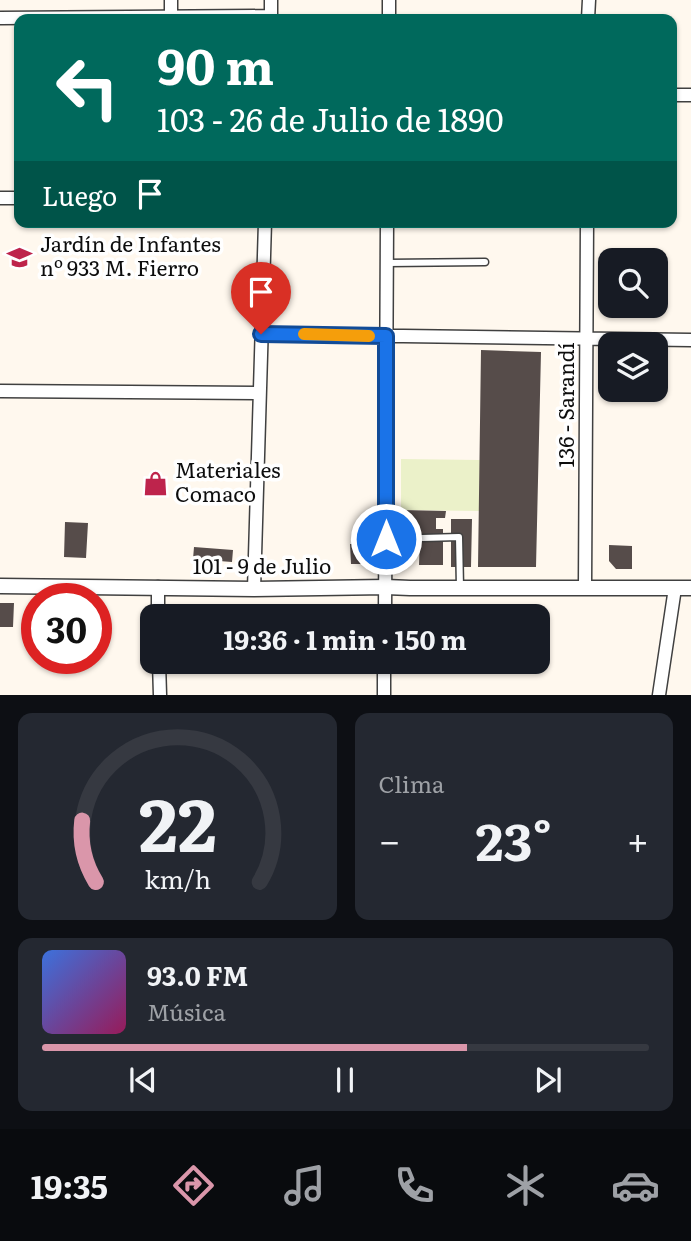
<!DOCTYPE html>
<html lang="es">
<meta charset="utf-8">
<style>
:root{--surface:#171b24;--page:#242831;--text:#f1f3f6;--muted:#9ea1a6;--line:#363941;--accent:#da96aa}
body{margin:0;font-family:Literata,serif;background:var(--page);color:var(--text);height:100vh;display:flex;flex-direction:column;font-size:26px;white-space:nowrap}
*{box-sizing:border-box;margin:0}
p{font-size:23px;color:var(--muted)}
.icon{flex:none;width:38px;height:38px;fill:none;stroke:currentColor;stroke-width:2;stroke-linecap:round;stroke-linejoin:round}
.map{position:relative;height:695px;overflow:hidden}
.side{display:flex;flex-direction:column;gap:18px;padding:18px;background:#0d0f14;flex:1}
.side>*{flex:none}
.top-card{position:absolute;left:14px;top:14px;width:663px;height:214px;border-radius:14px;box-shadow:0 2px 5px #0004;background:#00695c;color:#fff;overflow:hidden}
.tools{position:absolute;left:598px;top:248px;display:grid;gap:14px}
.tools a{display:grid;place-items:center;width:70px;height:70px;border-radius:14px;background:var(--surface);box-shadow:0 2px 5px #0004;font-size:35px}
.speed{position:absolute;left:21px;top:583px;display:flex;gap:14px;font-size:35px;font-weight:700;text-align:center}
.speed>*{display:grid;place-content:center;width:91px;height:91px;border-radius:50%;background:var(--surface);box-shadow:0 2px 5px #0004;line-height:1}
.speed .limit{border:10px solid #d22;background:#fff;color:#111}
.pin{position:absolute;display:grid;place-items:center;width:60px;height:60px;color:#fff;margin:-72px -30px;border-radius:50% 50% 50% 0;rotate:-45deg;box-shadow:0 0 7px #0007}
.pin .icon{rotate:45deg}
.me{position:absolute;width:77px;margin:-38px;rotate:0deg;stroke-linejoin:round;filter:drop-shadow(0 0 5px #0008)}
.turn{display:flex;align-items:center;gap:24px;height:147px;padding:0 28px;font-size:32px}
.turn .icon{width:91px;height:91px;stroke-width:2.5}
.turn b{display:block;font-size:49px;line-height:60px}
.then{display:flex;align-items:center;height:66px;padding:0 28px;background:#0003;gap:14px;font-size:26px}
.big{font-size:52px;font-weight:700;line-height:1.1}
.side .widget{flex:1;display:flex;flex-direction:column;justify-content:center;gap:10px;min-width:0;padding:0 24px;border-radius:14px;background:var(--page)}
.side .dial{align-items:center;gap:0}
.dial svg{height:182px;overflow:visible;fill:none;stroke:var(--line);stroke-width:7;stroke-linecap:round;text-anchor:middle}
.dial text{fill:var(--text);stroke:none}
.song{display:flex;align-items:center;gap:21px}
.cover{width:84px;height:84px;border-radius:10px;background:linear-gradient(135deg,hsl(220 70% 55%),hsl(330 70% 35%))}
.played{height:7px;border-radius:4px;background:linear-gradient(90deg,var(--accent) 70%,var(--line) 70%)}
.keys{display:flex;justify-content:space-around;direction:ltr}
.heat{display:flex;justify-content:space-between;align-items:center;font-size:38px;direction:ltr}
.side .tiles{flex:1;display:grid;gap:18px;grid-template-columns:1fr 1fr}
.widget:last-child{grid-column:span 2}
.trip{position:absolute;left:140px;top:604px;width:410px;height:70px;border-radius:14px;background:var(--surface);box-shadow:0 2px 5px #0004;font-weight:700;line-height:70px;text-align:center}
.dock{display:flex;height:112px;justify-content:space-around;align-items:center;background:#090b0e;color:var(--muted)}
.dock .icon{width:49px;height:49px}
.dock .active{color:var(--accent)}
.dock b{font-size:32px;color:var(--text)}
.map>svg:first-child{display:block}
.pitch{fill:#ebf1c9}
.building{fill:#564c4a}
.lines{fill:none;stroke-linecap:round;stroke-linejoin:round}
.service-casing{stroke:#404040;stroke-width:9}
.minor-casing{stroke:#404040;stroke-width:15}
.tertiary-casing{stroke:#404040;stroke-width:17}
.service{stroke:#fff;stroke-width:6}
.minor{stroke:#fff;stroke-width:12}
.tertiary{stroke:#fff;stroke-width:14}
.route-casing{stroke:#114b97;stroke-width:18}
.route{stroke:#1a73e8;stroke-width:12}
.slow{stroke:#f59e0b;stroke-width:12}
.labels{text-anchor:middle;stroke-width:7;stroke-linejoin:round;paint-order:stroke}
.poi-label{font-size:21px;fill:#0d0d0d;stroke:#fff;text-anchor:start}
.street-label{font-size:21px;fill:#0d0d0d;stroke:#fff}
</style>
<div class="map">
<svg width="691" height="695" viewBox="0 0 691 695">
<rect width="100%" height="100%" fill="#fff8ee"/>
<path class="pitch" d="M401,459L480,460L479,511L401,510Z"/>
<path class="building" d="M481,350L541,352L536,567H478Z
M401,510L446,511L445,518H436V529H443V565H419L420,534H401Z
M451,519H472L471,567H451Z
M65,522L88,523L86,558L64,557Z
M350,544H371L372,564H351Z
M609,545L632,546V569H616L609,561Z
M194,547L233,550L232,562L193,559Z
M0,603H14L13,627H0Z"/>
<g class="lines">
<defs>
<path id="service" d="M387,263L485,262
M386,539L459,537L460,588"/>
<path id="minor" d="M0,18L271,16
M171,19V0
M271,19V0
M389,19V0
M588,19L589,0
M672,95H691
M0,198H19
M261,334L691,340
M0,391L259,393
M158,587V616
M585,587L587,222
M254,589L265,222
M385,616L387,222
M159,662L160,695
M384,695V662
M659,695L675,588"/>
<path id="tertiary" d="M0,586L254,589L386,587L410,588H691"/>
</defs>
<use href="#service" class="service-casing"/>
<use href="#minor" class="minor-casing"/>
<use href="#tertiary" class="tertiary-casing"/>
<use href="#service" class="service"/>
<use href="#minor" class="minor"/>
<use href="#tertiary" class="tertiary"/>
</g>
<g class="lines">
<defs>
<path id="route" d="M261,334L386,336V539"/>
</defs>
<use href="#route" class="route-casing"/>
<use href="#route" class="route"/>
<path class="slow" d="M304,334L369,336"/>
</g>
<defs>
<symbol id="school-bare" viewBox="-9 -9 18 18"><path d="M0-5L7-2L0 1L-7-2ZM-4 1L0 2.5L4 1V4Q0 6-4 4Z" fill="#be244c" stroke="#fff" stroke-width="2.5" paint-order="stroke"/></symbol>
<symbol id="shop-bare" viewBox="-9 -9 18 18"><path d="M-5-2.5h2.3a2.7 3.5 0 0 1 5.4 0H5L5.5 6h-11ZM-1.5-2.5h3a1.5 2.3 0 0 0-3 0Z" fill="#be244c" stroke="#fff" stroke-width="2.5" paint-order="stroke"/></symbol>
</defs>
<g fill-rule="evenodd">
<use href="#school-bare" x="2" y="240" width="35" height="35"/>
<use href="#shop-bare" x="138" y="466" width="35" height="35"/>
</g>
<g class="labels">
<g class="poi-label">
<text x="40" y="252">Jardín de Infantes<tspan x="40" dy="24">nº 933 M. Fierro</tspan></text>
<text x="175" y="478">Materiales<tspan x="175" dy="24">Comaco</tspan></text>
</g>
<g class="street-label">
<text transform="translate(567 405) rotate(-90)" y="7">136 - Sarandí</text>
<text x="262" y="574">101 - 9 de Julio</text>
</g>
</g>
</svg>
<div class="tools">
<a><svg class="icon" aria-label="search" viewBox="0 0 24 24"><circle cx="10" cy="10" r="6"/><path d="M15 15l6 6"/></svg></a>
<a><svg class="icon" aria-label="layers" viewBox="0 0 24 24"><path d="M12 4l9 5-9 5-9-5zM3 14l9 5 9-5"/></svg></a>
</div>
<div class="speed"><div class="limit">30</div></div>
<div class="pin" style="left:261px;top:334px;background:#d93025"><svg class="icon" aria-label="arrive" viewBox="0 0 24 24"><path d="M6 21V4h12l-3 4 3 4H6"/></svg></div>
<svg class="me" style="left:386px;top:539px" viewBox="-20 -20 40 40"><circle r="17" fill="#1a73e8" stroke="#fff" stroke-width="3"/><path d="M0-11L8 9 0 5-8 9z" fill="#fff"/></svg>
<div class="trip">19:36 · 1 min · 150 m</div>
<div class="top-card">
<div class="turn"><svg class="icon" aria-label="left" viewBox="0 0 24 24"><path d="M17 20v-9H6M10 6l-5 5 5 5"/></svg><div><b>90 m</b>103 - 26 de Julio de 1890</div></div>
<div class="then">Luego<svg class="icon" aria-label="arrive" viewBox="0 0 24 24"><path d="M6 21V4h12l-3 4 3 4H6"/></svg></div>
</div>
</div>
<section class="side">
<div class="tiles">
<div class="widget dial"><svg viewBox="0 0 100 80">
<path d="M14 69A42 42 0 1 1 86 69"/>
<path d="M14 69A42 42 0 0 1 8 42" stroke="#da96aa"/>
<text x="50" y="56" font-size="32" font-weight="700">22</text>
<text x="50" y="72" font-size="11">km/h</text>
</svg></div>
<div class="widget"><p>Clima</p>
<div class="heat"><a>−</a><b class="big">23°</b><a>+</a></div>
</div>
<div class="widget">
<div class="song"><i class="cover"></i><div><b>93.0 FM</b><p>Música</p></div></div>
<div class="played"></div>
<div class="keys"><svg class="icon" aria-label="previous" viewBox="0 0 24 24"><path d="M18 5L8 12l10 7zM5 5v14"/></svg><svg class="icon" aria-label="pause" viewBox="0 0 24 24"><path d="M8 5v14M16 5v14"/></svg><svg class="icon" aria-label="next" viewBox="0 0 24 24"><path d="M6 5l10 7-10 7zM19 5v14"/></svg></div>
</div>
</div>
</section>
<nav class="dock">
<b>19:35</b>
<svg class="icon active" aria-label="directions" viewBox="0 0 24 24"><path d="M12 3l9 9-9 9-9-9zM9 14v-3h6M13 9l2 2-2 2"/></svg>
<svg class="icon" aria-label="music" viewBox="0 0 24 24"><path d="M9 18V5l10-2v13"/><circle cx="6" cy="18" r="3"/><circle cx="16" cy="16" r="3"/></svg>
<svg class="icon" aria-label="phone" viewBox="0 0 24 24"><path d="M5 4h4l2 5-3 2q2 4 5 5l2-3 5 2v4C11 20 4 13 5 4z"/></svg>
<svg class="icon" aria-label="climate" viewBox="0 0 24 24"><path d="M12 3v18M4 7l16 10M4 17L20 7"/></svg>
<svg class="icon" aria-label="car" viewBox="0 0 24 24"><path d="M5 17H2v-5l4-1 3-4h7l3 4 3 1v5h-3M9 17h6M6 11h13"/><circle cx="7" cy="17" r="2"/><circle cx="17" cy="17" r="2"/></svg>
</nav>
